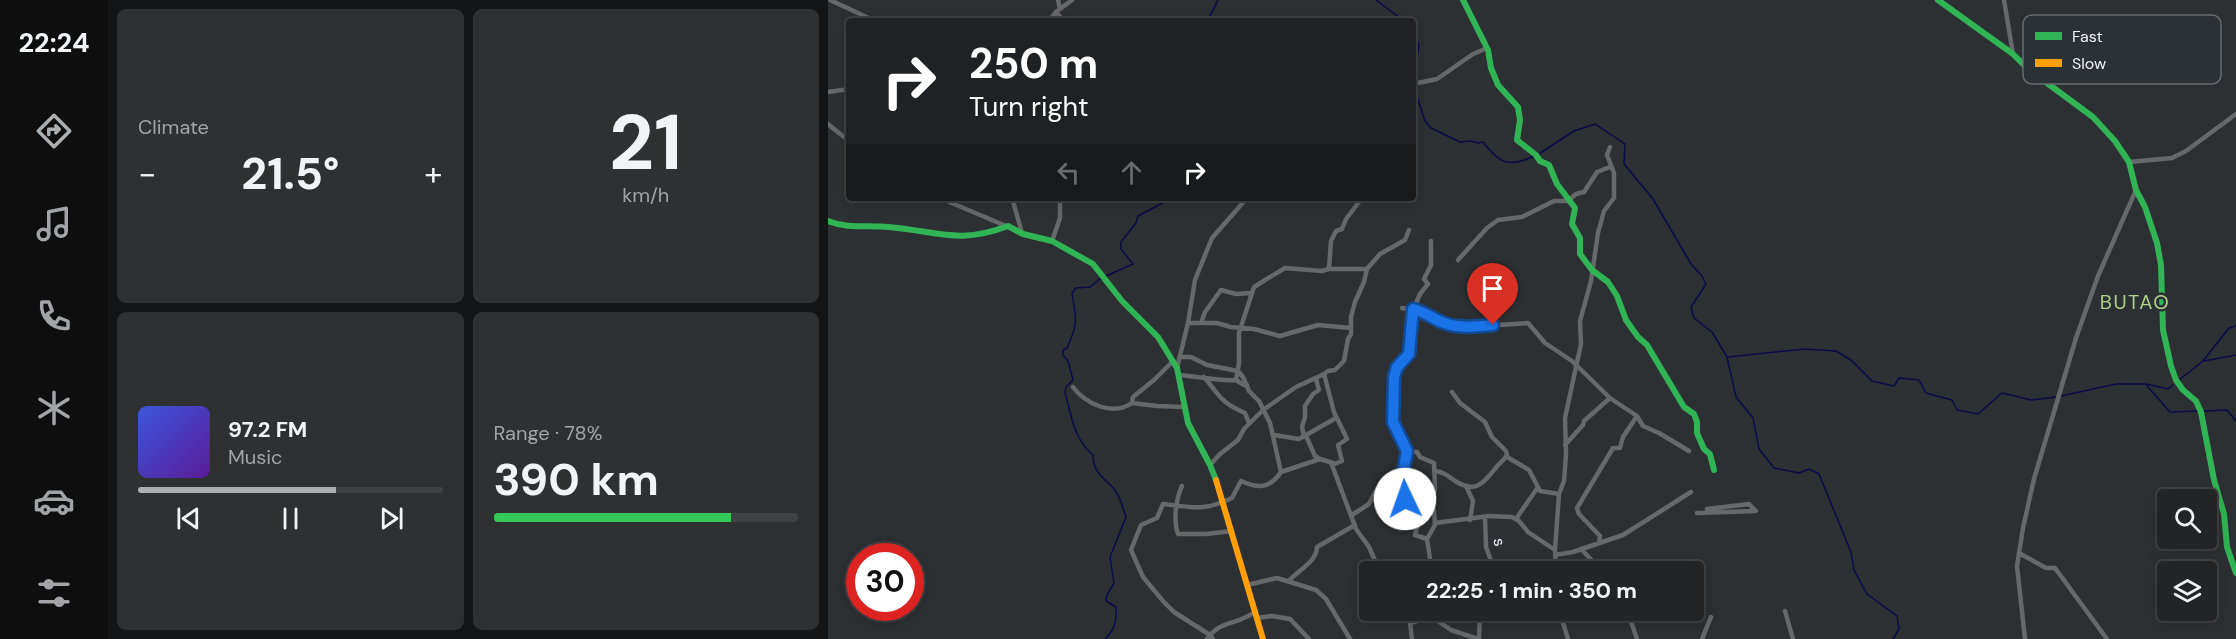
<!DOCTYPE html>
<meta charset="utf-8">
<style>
:root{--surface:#222426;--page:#2e3032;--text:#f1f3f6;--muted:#a2a4a7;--line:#3f4143;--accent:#acafb1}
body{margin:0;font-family:"DM Sans",sans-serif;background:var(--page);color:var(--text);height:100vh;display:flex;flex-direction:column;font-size:22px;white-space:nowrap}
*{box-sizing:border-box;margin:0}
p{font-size:20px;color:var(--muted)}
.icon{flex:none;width:33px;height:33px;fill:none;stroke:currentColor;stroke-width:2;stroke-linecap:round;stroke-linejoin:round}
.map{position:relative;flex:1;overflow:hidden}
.side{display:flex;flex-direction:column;gap:9px;padding:9px;background:#131415;width:720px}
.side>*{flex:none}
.hud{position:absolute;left:18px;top:18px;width:570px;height:183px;border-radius:6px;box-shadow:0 3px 15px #0003,0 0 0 2px var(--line);background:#202124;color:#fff;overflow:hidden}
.tools{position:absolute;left:1329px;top:489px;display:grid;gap:12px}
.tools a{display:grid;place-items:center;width:60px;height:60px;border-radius:6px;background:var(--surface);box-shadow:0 3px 15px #0003,0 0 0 2px var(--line);font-size:30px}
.speed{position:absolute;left:18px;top:543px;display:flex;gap:12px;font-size:30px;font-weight:700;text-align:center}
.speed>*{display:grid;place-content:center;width:78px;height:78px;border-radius:50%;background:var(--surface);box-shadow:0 3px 15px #0003,0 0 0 2px var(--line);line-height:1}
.speed .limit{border:9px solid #d22;background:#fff;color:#111}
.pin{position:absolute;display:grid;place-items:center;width:51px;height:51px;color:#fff;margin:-62px -26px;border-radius:50% 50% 50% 0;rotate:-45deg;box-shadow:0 0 6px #0007}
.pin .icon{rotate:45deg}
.me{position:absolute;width:66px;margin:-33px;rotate:357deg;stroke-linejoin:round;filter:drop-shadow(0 0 4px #0008)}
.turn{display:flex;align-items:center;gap:21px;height:126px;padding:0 24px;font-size:27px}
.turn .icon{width:78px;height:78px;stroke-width:2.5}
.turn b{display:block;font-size:42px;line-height:51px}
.lanes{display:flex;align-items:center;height:57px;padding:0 24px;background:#0003;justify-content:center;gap:30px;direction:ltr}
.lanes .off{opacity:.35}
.big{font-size:45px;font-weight:700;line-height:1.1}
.side .widget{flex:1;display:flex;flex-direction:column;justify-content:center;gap:9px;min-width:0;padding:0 21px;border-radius:9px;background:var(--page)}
.side .dial{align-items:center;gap:0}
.dial b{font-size:78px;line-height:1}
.song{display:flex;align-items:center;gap:18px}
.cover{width:72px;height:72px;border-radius:9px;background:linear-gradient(135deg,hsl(230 70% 55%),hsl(270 70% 35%))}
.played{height:6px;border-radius:3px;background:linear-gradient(90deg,var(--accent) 65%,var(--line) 65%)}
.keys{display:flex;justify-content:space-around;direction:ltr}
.heat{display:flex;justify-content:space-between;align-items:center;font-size:33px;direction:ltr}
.charge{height:9px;border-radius:4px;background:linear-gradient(90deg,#34c759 78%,var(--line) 0)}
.side .tiles{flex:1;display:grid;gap:9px;grid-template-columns:repeat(2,1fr)}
.trip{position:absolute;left:531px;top:561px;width:345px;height:60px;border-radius:6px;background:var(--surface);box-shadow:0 3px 15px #0003,0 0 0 2px var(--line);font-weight:700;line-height:60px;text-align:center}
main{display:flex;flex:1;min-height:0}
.tabs{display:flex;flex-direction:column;width:108px;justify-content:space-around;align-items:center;background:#0e0e0f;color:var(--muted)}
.tabs .icon{width:42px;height:42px}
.tabs .selected{color:var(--accent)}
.tabs b{font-size:27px;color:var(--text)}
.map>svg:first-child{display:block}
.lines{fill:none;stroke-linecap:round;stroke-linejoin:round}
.stream{stroke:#080b46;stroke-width:1.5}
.street{stroke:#666869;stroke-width:4.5}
.fast{stroke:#30b455;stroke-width:6}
.slow{stroke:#ff9f0a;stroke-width:6}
.route-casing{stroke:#114b97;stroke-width:15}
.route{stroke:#1a73e8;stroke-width:10}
.labels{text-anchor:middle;stroke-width:5;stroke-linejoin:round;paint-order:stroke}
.street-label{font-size:16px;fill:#f0f3f5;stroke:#2b3134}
.quarter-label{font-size:20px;letter-spacing:1.5px;fill:#afd08a;stroke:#2b3134}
.key{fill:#2b3134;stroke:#666b6e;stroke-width:1.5}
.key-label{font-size:16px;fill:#f0f3f5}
</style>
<main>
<nav class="tabs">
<b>22:24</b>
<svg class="icon selected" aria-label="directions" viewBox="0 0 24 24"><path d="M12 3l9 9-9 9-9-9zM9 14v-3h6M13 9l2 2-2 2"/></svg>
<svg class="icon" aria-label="music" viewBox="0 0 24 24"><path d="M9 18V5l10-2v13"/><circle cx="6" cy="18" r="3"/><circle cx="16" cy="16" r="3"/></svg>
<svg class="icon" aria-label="phone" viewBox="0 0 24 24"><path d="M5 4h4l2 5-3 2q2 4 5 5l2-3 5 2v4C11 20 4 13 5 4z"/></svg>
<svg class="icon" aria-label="climate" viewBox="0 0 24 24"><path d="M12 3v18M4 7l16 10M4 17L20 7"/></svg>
<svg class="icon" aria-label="car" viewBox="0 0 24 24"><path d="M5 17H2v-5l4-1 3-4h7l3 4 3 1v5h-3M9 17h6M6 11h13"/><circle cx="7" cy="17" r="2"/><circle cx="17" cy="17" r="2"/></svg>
<svg class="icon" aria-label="filters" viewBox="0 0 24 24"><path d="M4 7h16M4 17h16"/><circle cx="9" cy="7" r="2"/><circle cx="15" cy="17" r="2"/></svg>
</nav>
<section class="side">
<div class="tiles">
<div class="widget"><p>Climate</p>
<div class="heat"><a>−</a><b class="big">21.5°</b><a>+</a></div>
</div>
<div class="widget dial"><b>21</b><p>km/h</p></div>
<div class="widget">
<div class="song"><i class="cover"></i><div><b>97.2 FM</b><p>Music</p></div></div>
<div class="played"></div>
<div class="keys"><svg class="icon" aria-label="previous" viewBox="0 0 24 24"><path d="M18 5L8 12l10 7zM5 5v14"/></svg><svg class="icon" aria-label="pause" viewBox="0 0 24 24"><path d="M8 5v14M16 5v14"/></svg><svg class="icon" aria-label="next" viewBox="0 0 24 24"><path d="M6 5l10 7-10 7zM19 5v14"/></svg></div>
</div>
<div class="widget"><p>Range · 78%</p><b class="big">390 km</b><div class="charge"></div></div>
</div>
</section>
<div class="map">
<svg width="1408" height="639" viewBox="0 0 1408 639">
<rect width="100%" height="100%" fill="#2d3032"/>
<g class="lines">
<path class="stream" d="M548,0L576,21
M381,21V18L390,0
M585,30L591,45L585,82
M586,87L597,121L603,128L632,142L643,141L650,143L655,142C672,164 681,168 706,156
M711,154L746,131L767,124L797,144L796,164L825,199L863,264L874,276L878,284L863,307L866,318L884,332L899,357L908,397L925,418L931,449L946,468L971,473L981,469L991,474L1023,552L1026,570L1039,594L1069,616L1071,629L1065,639
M278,276L305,264L293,249V242L308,223L310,216L344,198
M273,278L262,287L248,288L244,293C248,321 251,321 239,348L235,350V355L240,361L245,380L238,387L237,392C243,416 246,439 265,455C265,474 277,478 287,490C292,496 295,509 298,517L282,557L286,583L279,595L278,601L288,607C289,620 287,630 277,639
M900,357L977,349L1008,351L1023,360L1044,381L1066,386L1071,378L1091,380L1098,393L1124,400L1129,410L1150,414L1174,393L1203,400L1228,397
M1376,361L1408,355
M1351,380L1375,361L1401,328L1408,326
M1319,386L1342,412L1371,411
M1233,396L1288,384H1318L1340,389L1345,385
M1376,411L1399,410L1408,421"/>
<path class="street" d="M2,0L47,21
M230,0L232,9
M1176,0L1185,54
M228,12L236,21
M221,21L228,12L244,0
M585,84L609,79L645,54L659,48
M0,92L21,89
M0,124L21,141
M1301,162L1344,158L1358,151L1408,114
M112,198L178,226
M184,198L194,233
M224,241L232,218V198
M603,241V265L596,279L600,284L592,294L585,310L581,354L569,367L566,377L565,422L579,451L575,483L577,499L589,527L587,535L599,539L604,572
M630,260L659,228L670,220L694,217L726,201H740L748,194L756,192L769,172L782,167
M501,269L503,241L508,231L514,229L518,219L534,198
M574,308L597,312L615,323L625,326L640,327L700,323L717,343L744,361L782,398L809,416L815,426L831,433L861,451
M360,323H389L403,327L426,329L452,336L490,325L523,328
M373,323L377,312L393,290L408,294L423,293
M353,357H363L379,365L410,371L415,377L421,391L431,401L442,423L453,472
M349,368L360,323L367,280L384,238L419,198
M351,375C366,376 396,382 408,380L416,385H419
M376,377C393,397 392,402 417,413L421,423
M408,380L411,363V333L426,287L457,268L494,271L501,269H539
M245,387C257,403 284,417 304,403L329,406L356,407
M304,403L305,397L326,380L345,361
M446,435L471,439L508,418
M476,436L474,427L477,417V406L485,394L491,390L488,379
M478,436L487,456L492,459
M737,445L755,425L756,421L782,398
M579,451L589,452L592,457L606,463L607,488L604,506L606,511L607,525L599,539
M679,457L701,470L712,491L731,494
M382,465L392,454L410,440L416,429L435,410L468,387L496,374
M607,471C616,472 620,476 627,481C650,495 657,481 670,465C673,462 677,459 679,455L678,451L664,437L657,422L632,403L624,392
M354,486C348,499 345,520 350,534H378L404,531
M638,486L645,501L642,520
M869,513L928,511L921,504L879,509
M524,515L541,504L547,492L560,485L575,483
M657,517L658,547L665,566L663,572
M688,519L710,487
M607,523L661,516L684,517L691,521L700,532L727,550
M771,543L772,536L751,514L749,508L785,448H792L795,437L809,416
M753,549L775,572
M1191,553L1218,568H1227L1279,639
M727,555L745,552L795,535L863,492
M552,572L541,547L528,529L504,465L514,461L510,445L519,439L506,412L496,374L500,371L507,370L516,361L520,339L523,334V317L527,302L536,282L539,269L552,254L577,240L581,230
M728,572L727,550L731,494L736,481L738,455L737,418L753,344L752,321L763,281L770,233L776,211L786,198V173L779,155L782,147
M461,581C471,569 488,563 489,547L527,525
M419,585L449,578L488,590L498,599L522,639
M576,610L582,623L584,639
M731,610L740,639
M799,610L809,639
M957,611L965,639
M429,618L444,616L462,619L481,639
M609,619L612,616V610
M582,623L604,617L623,630L650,639
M379,639C393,619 409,626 428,611
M385,639L382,635L346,612L335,601L315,577L303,550L313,525L329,518L335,504C365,507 375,512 404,498L413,481C429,488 441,490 453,472L492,459L505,463
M651,639L652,610
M874,639L883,617
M1197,639L1189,566L1195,528L1206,479L1248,338L1270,276L1308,190"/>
<path class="fast" d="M635,0L660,50L663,68L670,85L690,107L692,120L689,140L708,155L712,161L721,165L729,184L747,208L744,224L752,238V254L764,270L780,282L789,296L798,320L810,337L819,345L856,407L866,414L869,422V433L876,449L882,454L886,470
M1110,0L1185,54L1200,69L1265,117L1287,141L1301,162L1308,190L1317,207L1329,243L1333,265L1335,330L1343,366L1348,380L1355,390L1368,401L1373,412L1386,480L1396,514L1399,547L1408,573
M0,221C20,229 39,225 60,227C110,231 130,245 180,226L195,234L224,241L265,264L294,301L330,337L349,368L360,423L382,465L388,480"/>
<path class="slow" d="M388,480L435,639"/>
</g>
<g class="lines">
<defs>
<path id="route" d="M577,499L575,473L579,451L565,422L566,377L569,367L581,354L585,309C597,312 605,319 616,323C632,329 649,326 665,325"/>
</defs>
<use href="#route" class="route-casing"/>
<use href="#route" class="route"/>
</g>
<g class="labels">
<g class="street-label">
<text transform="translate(672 542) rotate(78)" y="6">s</text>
</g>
<g class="quarter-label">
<text x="1307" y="309">BUTAO</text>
</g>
</g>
<rect x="1195" y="15" width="198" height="69" rx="9" class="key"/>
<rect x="1207" y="32" width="27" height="8" fill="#30b455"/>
<rect x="1207" y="59" width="27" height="8" fill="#ff9f0a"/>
<g class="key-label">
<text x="1244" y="42">Fast</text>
<text x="1244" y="69">Slow</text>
</g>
</svg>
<div class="tools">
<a><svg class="icon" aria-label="search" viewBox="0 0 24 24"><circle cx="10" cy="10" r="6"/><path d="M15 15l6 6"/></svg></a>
<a><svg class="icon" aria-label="layers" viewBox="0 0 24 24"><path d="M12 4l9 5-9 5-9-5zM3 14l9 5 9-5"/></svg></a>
</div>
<div class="speed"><div class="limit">30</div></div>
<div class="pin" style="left:665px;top:325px;background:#d93025"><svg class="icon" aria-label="arrive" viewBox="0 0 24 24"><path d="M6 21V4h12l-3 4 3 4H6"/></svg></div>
<svg class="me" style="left:577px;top:499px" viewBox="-20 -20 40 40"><circle r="19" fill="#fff"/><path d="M0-13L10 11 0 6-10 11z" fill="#1a73e8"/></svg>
<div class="trip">22:25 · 1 min · 350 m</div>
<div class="hud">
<div class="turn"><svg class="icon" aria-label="right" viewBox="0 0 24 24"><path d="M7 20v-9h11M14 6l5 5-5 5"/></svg><div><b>250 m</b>Turn right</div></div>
<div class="lanes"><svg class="icon off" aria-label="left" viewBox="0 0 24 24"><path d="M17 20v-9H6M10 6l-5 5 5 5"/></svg><svg class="icon off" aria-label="ahead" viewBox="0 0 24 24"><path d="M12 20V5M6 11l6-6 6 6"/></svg><svg class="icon" aria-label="right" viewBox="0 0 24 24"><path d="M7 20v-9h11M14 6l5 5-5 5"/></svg></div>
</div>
</div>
</main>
